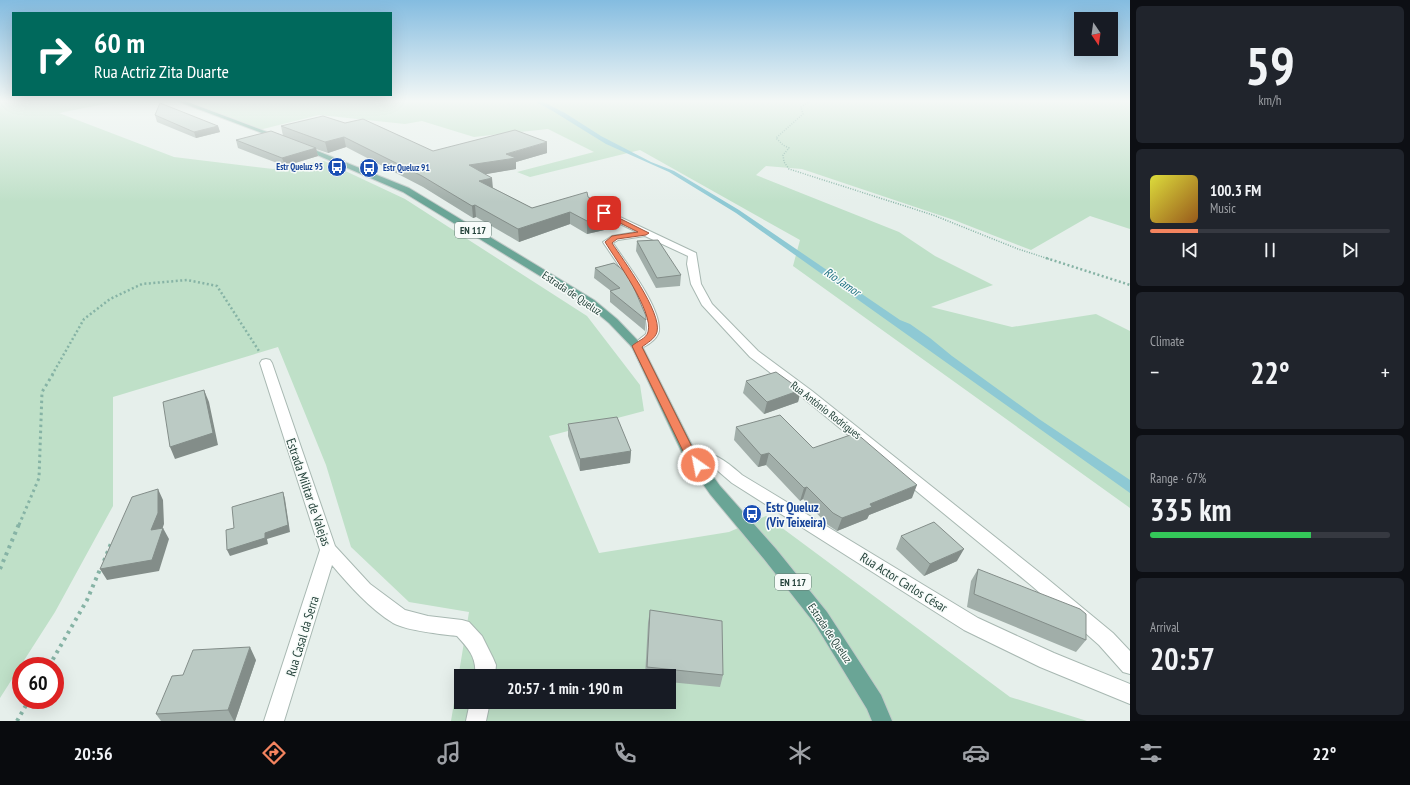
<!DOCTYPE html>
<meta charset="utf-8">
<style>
:root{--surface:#171b24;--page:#20242c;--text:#f1f3f6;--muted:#9ea1a6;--line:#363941;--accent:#f4845f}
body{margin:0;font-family:"PT Sans Narrow",sans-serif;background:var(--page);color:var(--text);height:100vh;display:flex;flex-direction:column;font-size:15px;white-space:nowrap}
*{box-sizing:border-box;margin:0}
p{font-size:13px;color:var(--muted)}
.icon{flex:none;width:22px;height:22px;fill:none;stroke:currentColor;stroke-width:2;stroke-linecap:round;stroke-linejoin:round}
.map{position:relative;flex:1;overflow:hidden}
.panel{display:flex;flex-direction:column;gap:6px;padding:6px;background:#0d0f14;width:280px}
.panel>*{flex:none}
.top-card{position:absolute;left:12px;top:12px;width:380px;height:84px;border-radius:0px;box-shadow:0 4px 16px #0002;background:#00695c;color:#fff;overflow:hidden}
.needle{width:26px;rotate:167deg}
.fabs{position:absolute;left:1074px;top:12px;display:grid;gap:8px}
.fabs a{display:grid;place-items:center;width:44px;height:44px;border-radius:0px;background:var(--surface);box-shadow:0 4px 16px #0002;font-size:20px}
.speed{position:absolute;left:12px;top:657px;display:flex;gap:8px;font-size:20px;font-weight:700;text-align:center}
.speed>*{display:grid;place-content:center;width:52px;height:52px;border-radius:50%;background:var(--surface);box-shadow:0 4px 16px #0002;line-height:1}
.speed .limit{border:6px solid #d22;background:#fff;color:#111}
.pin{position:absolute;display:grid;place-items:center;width:34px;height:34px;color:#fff;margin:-17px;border-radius:8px;box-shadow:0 2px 6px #0006}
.me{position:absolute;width:44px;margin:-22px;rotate:327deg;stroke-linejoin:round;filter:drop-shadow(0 0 3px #0008)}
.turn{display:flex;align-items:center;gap:14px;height:84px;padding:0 16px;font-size:18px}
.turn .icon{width:52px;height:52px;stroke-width:2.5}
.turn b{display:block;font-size:28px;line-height:34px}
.big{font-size:30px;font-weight:700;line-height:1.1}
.panel .widget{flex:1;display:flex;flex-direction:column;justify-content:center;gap:6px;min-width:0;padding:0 14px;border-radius:6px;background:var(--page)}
.panel .dial{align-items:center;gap:0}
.dial b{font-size:52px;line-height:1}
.song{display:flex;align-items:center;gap:12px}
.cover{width:48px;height:48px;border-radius:6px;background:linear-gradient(135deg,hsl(60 70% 55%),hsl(30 70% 35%))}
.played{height:4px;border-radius:2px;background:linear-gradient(90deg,var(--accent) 20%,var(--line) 20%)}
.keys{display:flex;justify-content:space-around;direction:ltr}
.heat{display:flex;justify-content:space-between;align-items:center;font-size:22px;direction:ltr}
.charge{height:6px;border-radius:3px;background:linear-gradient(90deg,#34c759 67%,var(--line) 0)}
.trip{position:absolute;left:454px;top:669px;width:222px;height:40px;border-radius:0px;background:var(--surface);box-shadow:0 4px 16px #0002;font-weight:700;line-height:40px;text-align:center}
.menu{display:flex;height:64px;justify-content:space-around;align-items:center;background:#090b0e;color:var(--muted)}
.menu .icon{width:28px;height:28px}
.menu .current{color:var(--accent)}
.menu b{font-size:18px;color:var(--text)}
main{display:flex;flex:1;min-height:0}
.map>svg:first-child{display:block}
.green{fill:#bfe0c8;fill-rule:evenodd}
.water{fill:#8ec9d4}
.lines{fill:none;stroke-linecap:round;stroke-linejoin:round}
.minor-casing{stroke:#a8b8b2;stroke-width:2}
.major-casing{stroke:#c2cac8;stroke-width:2}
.path-far3{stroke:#86b3a5;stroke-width:1.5;stroke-dasharray:1 1.5;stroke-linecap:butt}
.path-far2{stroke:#86b3a5;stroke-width:2.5;stroke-dasharray:2 2.5;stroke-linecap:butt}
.path-far1{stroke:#86b3a5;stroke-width:3;stroke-dasharray:2.5 3.5;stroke-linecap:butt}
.path{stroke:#86b3a5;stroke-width:4;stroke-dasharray:3 4.5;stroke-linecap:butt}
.minor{fill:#fff;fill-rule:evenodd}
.major{fill:#6aa596;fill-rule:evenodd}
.wall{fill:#a1aea9}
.shaded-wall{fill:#838d89}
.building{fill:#bbcac4;stroke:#838d89}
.route{fill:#f4845f;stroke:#9f563e}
.labels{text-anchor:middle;stroke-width:3;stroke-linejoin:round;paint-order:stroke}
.far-transit-label{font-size:9px;font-weight:bold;fill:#164399;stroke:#f7fbf9;text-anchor:end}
.shield{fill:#f7fbf9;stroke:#637a73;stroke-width:1}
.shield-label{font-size:10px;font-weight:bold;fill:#24423a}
.street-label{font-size:11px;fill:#24423a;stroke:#f7fbf9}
.water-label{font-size:12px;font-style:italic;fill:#1c6f80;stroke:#f7fbf9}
.near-street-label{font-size:13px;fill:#24423a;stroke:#f7fbf9}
.near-transit-label{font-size:13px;font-weight:bold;fill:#164399;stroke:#f7fbf9;text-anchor:start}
</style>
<main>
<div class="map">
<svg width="1130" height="721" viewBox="0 0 1130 721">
<rect width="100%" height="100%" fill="#e6efeb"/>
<path class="green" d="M0,101H120L59,113L174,157L273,169L324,161L405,199L587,316L640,385L644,411L549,436L599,553L729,532L766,516L1010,697L1087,721H451L469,612L409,602L351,547L326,465L278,347L113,397V506L55,612L0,698ZM461,676H669V702H461Z
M180,101H1130V229L1090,216L1031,250L954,220L802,169L766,166L756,175L899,232L935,256L993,285L931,307L1012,327L1096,314L1130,331V508L793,266L800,240L640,150L530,177L517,172L594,152L548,129L474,137L422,121L405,124L319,115L259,130Z"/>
<path class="water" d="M534,101H541L565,113L601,136L651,162L674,171L739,210L900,320L910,324L930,338L952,356L1039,419L1130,480V493L736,213L669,172L606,144L551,110Z"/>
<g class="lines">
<defs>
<path id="minor" d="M597,209H603L696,253L701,284L712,304L758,351L812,391L1044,576L1113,633L1130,651V674L1123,672L1099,645L1032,586L802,397L750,357L702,305L691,284L687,264L688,256L645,236L618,240L613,243C626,263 661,307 659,331C658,336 654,340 650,343C644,347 640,350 633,348L631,346L646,334C653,311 616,262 603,242L612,236L637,232L597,213L596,211Z
M266,359L270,360L272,363L335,546L370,584L405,610L428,616L462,620L469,622L482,636L493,658L496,665L495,676H475C477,658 469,649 457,636C440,634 408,631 393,623C370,609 349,585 332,565L284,721H264L320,550L260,363L262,360Z
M689,448C713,452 724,459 742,475L978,618L1054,653L1130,684V704L1040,667L964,630L732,483L711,465L701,460L684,457L682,453L684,449Z
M470,702H490L486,721H466Z"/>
<path id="major" d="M177,101H185L283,138L278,139Z
M301,146H305L409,188L594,300L617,319L641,344L695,451L720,486L776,549L827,612L881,695L892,721H872L867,709L815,624L764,559L710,494L684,457L632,347L609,323L586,304L403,192L301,148Z"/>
</defs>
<use href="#minor" class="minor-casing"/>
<use href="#major" class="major-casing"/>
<path class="path-far3" d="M810,101L801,107L803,114L776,138L783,145L789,148L783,155L784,162L789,169L933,215L1018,249L1049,259"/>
<path class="path-far2" d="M1046,258L1130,285
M52,375L84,319L110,299L142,284L187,280L217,286L259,351"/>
<path class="path-far1" d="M19,525L39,478L42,392L53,374"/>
<path class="path" d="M104,561L112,541
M0,569L19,524
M49,666L87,600L101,567
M17,721L29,700"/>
<use href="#minor" class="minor"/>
<use href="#major" class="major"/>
</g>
<path class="wall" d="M155,115L218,126L220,132L196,138L157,122Z
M345,123L433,151L547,153L516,162V169L485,174L493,188L532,208L588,197L599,208L613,228L587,234L570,224L519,242L476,217L473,218L423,187L346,147L328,153L316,149L318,156L285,166L238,148L236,140L283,136L281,126Z
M637,241L681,275L680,286L656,288L636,251Z
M614,263L646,316L645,331L610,302V291H611L594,278L595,268Z
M746,381L801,390L798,402L764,414L743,393Z
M568,424L631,451L630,463L580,471L568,436Z
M736,427L813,448L912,498L869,515L867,519L837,531L828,525L803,499L800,501L766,465L758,467L734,440Z
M901,536L957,561L924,576L896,549Z
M978,569L1086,640L1076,652L967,607L971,581Z
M650,610L723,675L720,687L669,682V676H645L648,623Z
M256,660L235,721H161L156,714L183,675Z"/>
<path class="shaded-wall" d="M218,126L220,132L196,138L194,132Z
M344,137L346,147L328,153L325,142Z
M547,142V153L516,162V169L470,177L469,165Z
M316,148L318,156L285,166L282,158Z
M492,178L493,189L479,181Z
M599,203V215L592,205Z
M475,205L476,217L473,218L472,206Z
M570,212V224L519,242L518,229Z
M613,215V228L587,234V221Z
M204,390L209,402L218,445L175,459L170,447Z
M801,390L798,402L764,414L767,402Z
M631,451L630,463L580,471V459Z
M769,453L766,465L758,467L761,455Z
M917,485L912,498L869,515L867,519L837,531L842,518L870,504Z
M807,487L803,499L800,501L804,488Z
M158,489L163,500L164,524L158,541L151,530Z
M283,492L285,499L290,532L267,539L268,544L230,556L227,550L265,533Z
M163,528L169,539L159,571L107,580L100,569Z
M964,549L957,561L924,576L930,564Z
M250,647L256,660L235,721H234L228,710Z"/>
<path class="building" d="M160,103L218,126L194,132L155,115Z
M323,116L345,123L363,119L433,151L515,130L547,142L506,154L516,158L469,165L492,178L479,181L532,208L587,192L588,197L599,203L592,205L613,215L587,221L570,212L518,229L475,205L472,206L422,176L344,137L325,142L281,126Z
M271,131L316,148L282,158L236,140Z
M658,240L681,275L657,278L637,241Z
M614,263L628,274L646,316V320L610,291L620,288L595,268Z
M776,372L801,390L767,402L746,381Z
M204,390L213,433L170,447L163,402Z
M780,415L813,448L856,433L917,485L870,504L872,507L842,518L833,513L807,487L804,488L769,453L761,455L736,427Z
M617,417L631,451L580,459L568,424Z
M158,489V513L151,530L163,528L152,560L100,569L132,497Z
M283,492L288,525L265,533V538L227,550L226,530L234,528L232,507Z
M934,522L964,549L930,564L901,536Z
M978,569L1080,609L1086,614V640L974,594Z
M650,610L722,621L723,675L647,667Z
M250,647L228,710L156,714L172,676L183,675L193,650Z"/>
<linearGradient id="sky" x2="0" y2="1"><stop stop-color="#84bce0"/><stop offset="0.5" stop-color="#f4f8f6"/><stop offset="1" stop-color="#f4f8f6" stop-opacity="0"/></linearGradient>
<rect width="1130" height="202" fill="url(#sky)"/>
<path class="route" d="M602,212H607L649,233L646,235L617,239L612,243C623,260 662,312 657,332C655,339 647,343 642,347L694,451L703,465L702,468H694L684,453L632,346C637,341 646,339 648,332C654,312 616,260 605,242L612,236L638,232L602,214Z"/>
<defs>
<symbol id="bus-disc" viewBox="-11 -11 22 22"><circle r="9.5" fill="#1a4fb4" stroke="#f7fbf9"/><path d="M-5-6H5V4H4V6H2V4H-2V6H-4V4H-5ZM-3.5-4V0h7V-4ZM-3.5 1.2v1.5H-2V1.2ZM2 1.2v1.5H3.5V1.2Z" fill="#fff"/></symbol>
</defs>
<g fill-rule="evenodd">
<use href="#bus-disc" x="326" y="156" width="22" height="22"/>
<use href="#bus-disc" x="358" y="157" width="22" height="22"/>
<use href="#bus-disc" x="741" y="503" width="22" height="22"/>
</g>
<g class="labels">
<g class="far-transit-label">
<text x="323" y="170">Estr Queluz 95</text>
<text x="383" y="171" text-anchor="start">Estr Queluz 91</text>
</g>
<g class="shield">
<rect x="455" y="222" width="36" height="16" rx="3"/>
<rect x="775" y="574" width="36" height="16" rx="3"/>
</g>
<g class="shield-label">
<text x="473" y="234">EN 117</text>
<text x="793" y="586">EN 117</text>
</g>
<g class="street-label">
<text transform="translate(572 293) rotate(34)" y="4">Estrada de Queluz</text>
<text transform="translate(826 410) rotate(38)" y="4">Rua António Rodrigues</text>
<text transform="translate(830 633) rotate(56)" y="4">Estrada de Queluz</text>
</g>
<g class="water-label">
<text transform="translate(842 282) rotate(34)" y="4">Rio Jamor</text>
</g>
<g class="near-street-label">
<text transform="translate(309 492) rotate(71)" y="5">Estrada Militar de Valejas</text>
<text transform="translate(904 582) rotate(32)" y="5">Rua Actor Carlos César</text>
<text transform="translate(302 636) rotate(-73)" y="5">Rua Casal da Serra</text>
</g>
<g class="near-transit-label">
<text x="766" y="512">Estr Queluz<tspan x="766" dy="15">(Viv Teixeira)</tspan></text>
</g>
</g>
</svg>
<div class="fabs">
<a><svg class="needle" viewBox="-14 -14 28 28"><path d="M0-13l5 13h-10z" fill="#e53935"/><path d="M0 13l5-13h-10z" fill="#9ea1a6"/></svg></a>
</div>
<div class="speed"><div class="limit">60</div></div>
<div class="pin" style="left:604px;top:213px;background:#d93025"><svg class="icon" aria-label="arrive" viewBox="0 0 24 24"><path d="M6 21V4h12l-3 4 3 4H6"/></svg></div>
<svg class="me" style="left:698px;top:465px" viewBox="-20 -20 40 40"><circle r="17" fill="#f4845f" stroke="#fff" stroke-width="3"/><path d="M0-11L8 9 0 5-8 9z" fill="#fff"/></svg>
<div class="trip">20:57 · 1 min · 190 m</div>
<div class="top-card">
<div class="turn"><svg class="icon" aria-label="right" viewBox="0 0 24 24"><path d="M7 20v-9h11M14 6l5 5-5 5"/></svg><div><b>60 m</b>Rua Actriz Zita Duarte</div></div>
</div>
</div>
<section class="panel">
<div class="widget dial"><b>59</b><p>km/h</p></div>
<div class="widget">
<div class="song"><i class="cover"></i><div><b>100.3 FM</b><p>Music</p></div></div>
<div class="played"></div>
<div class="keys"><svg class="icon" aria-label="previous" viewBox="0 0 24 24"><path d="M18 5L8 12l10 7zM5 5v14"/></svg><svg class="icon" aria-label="pause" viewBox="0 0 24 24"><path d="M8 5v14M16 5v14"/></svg><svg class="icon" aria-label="next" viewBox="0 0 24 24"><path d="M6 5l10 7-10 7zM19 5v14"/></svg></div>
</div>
<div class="widget"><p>Climate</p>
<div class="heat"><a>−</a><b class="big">22°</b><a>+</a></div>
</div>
<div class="widget"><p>Range · 67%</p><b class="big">335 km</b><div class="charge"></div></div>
<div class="widget"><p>Arrival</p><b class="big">20:57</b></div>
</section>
</main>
<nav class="menu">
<b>20:56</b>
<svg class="icon current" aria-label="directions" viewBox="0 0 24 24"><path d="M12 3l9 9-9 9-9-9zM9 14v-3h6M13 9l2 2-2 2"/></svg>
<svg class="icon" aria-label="music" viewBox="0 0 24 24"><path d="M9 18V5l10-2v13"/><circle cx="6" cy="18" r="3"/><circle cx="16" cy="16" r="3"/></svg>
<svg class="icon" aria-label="phone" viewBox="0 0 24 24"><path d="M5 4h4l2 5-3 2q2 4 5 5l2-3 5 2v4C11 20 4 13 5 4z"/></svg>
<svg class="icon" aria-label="climate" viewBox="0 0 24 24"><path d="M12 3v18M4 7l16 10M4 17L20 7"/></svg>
<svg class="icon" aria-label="car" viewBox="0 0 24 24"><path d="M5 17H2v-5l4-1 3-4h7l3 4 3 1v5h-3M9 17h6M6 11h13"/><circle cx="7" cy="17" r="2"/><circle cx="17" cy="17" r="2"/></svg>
<svg class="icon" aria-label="filters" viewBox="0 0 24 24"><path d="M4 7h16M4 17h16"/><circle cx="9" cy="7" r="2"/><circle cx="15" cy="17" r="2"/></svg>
<b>22°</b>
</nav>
